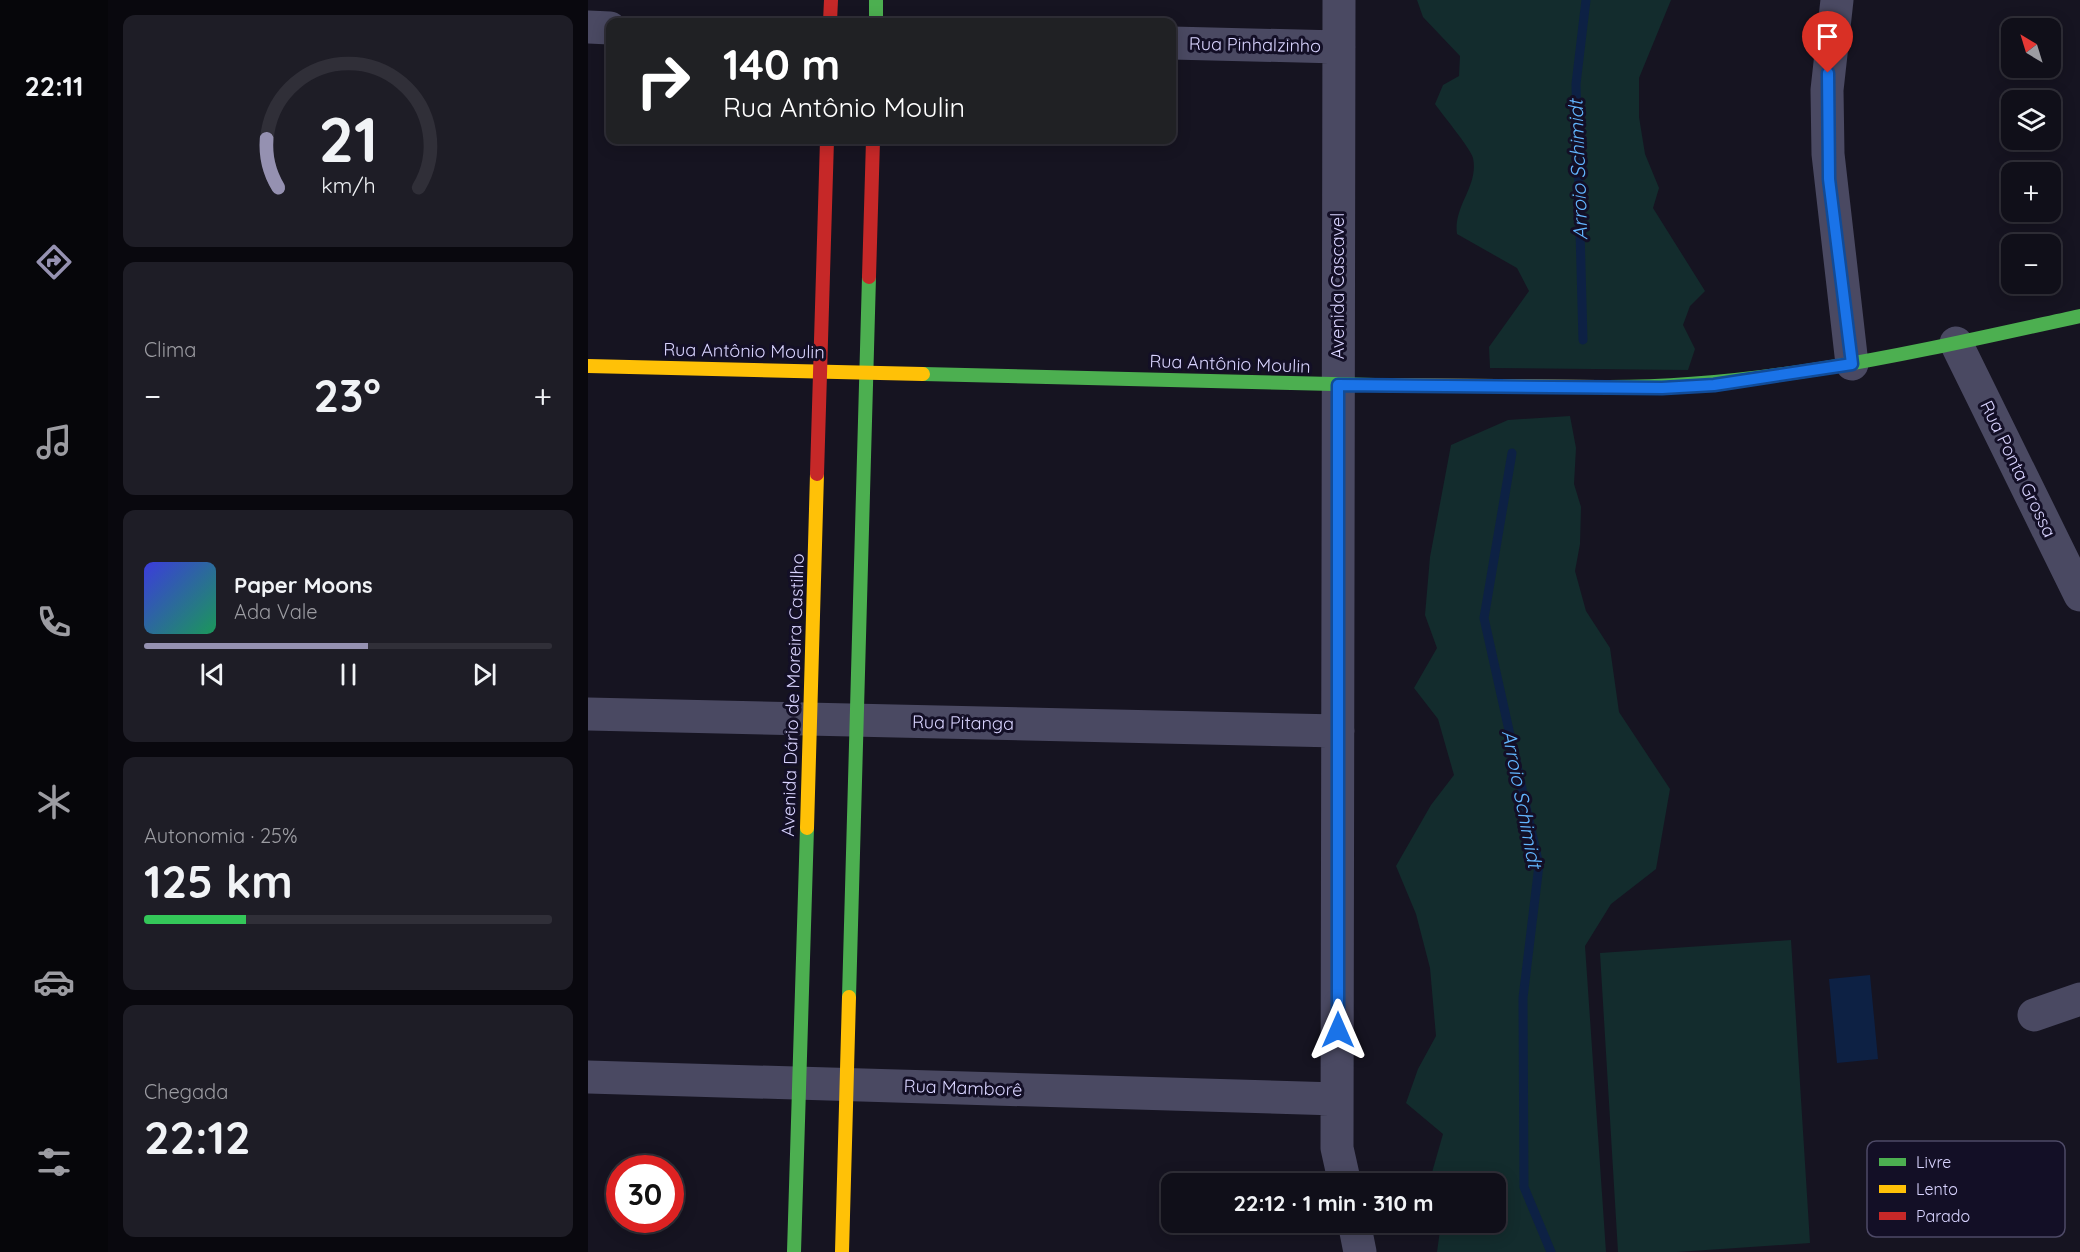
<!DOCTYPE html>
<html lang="pt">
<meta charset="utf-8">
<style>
:root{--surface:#100f19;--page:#1e1d26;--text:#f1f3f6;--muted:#9c9ca2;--line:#302f38;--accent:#9591b1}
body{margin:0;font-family:Quicksand,sans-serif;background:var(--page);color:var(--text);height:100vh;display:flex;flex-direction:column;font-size:22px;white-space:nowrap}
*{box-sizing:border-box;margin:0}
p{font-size:20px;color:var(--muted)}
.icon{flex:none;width:33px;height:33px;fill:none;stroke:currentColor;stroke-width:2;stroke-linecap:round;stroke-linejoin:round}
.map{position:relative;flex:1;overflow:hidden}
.drawer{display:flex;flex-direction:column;gap:15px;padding:15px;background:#09080e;width:480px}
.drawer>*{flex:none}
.guide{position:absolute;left:18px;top:18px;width:570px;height:126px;border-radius:12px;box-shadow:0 3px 15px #0003,0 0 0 2px var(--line);background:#202124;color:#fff;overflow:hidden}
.needle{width:39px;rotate:322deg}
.tools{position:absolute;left:1413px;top:18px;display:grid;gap:12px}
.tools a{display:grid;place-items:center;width:60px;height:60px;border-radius:12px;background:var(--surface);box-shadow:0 3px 15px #0003,0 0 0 2px var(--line);font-size:30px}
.speed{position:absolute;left:18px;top:1155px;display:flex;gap:12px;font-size:30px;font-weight:700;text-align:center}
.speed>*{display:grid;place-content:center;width:78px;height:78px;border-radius:50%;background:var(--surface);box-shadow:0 3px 15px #0003,0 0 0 2px var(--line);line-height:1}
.speed .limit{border:9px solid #d22;background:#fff;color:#111}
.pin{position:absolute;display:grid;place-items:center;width:51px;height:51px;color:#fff;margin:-62px -26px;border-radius:50% 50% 50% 0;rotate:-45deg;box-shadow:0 0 6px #0007}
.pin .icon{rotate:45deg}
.me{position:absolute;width:66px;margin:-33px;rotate:0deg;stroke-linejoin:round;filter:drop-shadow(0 0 4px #0008)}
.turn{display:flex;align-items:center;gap:21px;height:126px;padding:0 18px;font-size:27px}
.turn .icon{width:78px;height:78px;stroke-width:2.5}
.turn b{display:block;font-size:42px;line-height:51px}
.big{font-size:45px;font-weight:700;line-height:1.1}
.drawer .widget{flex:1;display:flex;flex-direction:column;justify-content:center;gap:9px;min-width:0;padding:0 21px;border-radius:12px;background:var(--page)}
.drawer .dial{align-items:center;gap:0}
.dial svg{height:156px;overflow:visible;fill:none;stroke:var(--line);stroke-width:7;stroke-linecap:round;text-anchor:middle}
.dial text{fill:var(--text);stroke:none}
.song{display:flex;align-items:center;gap:18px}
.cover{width:72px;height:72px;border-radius:9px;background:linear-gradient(135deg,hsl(240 70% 55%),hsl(150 70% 35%))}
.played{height:6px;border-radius:3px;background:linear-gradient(90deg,var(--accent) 55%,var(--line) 55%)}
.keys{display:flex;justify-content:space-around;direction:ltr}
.heat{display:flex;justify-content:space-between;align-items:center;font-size:33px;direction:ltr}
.charge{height:9px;border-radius:4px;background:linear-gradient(90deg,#34c759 25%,var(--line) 0)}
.trip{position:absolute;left:573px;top:1173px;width:345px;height:60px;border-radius:12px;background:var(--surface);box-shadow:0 3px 15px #0003,0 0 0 2px var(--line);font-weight:700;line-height:60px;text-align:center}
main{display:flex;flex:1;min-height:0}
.dock{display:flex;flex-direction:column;width:108px;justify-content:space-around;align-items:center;background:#06060a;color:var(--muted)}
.dock .icon{width:42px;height:42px}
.dock .on{color:var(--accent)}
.dock b{font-size:27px;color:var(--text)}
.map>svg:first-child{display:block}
.green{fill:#132c2d}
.water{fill:#0d2144}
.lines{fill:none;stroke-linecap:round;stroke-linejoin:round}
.stream{stroke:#0d2144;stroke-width:9}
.street{stroke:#4a4962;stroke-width:33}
.fast{stroke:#4caf50;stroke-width:14}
.slow{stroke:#ffc107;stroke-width:14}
.jam{stroke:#c62828;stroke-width:14}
.route-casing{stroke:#114b97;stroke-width:15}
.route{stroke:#1a73e8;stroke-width:10}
.labels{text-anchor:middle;stroke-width:6;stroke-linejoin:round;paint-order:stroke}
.street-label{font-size:18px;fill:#d9d4ff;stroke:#130f26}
.water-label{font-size:20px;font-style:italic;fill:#62b6ff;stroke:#130f26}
.key{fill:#130f26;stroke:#4e4a67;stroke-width:1.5}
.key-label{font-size:16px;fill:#d9d4ff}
</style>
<main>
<nav class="dock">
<b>22:11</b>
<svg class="icon on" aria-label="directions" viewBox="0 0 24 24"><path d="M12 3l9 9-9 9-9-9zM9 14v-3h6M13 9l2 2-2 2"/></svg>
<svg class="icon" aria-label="music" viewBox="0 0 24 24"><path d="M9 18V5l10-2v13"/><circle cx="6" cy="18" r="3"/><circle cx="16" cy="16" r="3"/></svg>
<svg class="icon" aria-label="phone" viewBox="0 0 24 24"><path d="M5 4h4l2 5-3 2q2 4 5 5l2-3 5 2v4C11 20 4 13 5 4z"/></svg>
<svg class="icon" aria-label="climate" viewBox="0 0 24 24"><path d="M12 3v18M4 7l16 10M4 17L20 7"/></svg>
<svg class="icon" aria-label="car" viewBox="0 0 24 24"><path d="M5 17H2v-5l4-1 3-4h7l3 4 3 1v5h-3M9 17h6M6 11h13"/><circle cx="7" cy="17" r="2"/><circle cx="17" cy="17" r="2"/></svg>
<svg class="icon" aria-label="filters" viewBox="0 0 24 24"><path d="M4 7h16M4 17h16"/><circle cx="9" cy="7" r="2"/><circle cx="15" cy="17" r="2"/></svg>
</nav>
<section class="drawer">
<div class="widget dial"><svg viewBox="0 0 100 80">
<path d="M14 69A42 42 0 1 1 86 69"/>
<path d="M14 69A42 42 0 0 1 8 44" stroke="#9591b1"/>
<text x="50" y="56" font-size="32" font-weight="700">21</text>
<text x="50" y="72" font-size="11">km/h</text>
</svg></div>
<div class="widget"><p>Clima</p>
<div class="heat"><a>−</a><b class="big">23°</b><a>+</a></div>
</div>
<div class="widget">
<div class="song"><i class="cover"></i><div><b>Paper Moons</b><p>Ada Vale</p></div></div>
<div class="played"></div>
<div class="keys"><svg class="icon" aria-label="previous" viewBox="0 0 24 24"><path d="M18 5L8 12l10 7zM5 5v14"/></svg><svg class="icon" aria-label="pause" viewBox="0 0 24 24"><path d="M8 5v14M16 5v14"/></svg><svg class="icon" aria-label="next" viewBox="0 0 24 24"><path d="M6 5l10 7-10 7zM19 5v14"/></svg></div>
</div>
<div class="widget"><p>Autonomia · 25%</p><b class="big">125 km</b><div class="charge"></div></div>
<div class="widget"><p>Chegada</p><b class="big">22:12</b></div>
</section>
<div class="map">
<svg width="1492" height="1252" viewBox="0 0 1492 1252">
<rect width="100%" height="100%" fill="#161421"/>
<path class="green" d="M829,0H1083L1051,78V117L1057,154L1071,188L1065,208L1117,291L1102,306L1095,325L1107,349L1100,370L902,368L901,347L941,291L929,268L869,234C865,206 891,186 885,158C883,149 854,114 847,104L855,85L871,76L872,56L835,17Z
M982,416L988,448L986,484L993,507L992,544L987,571L998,611L1022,648L1031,712L1082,789L1068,869L1023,904L997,946L1018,1252H849L853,1223L908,1222V1184L841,1183L855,1134L818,1103L830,1069L848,1036L842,968L828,914L808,866L843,805L866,775L850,719L826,688L849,648L837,615L842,557L863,445L920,420Z
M1203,940L1222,1243L1089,1252H1030L1012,953Z"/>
<path class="water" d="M1282,975L1290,1059L1249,1063L1241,979Z"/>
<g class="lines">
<path class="stream" d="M995,340L988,84L998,0
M924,453L896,618L951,865L935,998L936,1187L963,1252"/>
<path class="street" d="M751,0L749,1148L757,1184
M1249,0L1239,90L1240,154L1264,364
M0,27L22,28
M584,43L751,47
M1368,343L1492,595
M0,714L750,731
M1446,1015L1492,999
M0,1077L749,1099
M766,1222L772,1252"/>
<path class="fast" d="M288,0V22
M335,374L787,385
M1009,387C1175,389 1331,351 1492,316
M261,997L281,277
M206,1252L219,828"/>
<path class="slow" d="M0,366L335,374
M787,385L1009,387
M219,828L229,474
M254,1252L261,997"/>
<path class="jam" d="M242,22L243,0
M281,277L285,140
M229,474L239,140"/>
</g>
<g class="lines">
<defs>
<path id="route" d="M750,1030V385L1074,388L1126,385L1264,364L1241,179L1240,73"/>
</defs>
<use href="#route" class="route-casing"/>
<use href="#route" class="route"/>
</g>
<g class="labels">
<g class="street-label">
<text transform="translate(667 45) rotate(1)" y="6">Rua Pinhalzinho</text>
<text transform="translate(750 286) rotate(-90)" y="6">Avenida Cascavel</text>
<text transform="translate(156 351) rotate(1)" y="6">Rua Antônio Moulin</text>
<text transform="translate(642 364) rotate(2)" y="6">Rua Antônio Moulin</text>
<text transform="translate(1430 469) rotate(64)" y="6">Rua Ponta Grossa</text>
<text transform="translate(205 695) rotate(-88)" y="6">Avenida Dário de Moreira Castilho</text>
<text transform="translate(375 723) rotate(1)" y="6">Rua Pitanga</text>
<text transform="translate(375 1088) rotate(2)" y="6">Rua Mamborê</text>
</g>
<g class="water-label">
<text transform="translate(990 170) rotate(-92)" y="7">Arroio Schimidt</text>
<text transform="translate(934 799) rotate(79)" y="7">Arroio Schimidt</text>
</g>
</g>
<rect x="1279" y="1141" width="198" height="96" rx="9" class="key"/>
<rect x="1291" y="1158" width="27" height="8" fill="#4caf50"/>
<rect x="1291" y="1185" width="27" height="8" fill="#ffc107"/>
<rect x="1291" y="1212" width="27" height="8" fill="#c62828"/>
<g class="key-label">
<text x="1328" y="1168">Livre</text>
<text x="1328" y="1195">Lento</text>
<text x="1328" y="1222">Parado</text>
</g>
</svg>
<div class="tools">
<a><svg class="needle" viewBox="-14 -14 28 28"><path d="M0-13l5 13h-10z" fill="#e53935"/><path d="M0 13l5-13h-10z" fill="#9c9ca2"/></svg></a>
<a><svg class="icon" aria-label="layers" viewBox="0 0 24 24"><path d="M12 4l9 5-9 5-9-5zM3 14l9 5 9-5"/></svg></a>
<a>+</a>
<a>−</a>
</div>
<div class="speed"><div class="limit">30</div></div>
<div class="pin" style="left:1240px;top:73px;background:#d93025"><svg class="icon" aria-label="arrive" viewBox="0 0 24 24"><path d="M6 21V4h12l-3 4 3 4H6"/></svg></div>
<svg class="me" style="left:750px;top:1030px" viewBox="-20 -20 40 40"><path d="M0-17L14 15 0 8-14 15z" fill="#1a73e8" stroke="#fff" stroke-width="4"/></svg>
<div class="trip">22:12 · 1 min · 310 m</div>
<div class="guide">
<div class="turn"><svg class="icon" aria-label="right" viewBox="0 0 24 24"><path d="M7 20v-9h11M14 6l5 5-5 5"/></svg><div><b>140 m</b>Rua Antônio Moulin</div></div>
</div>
</div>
</main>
